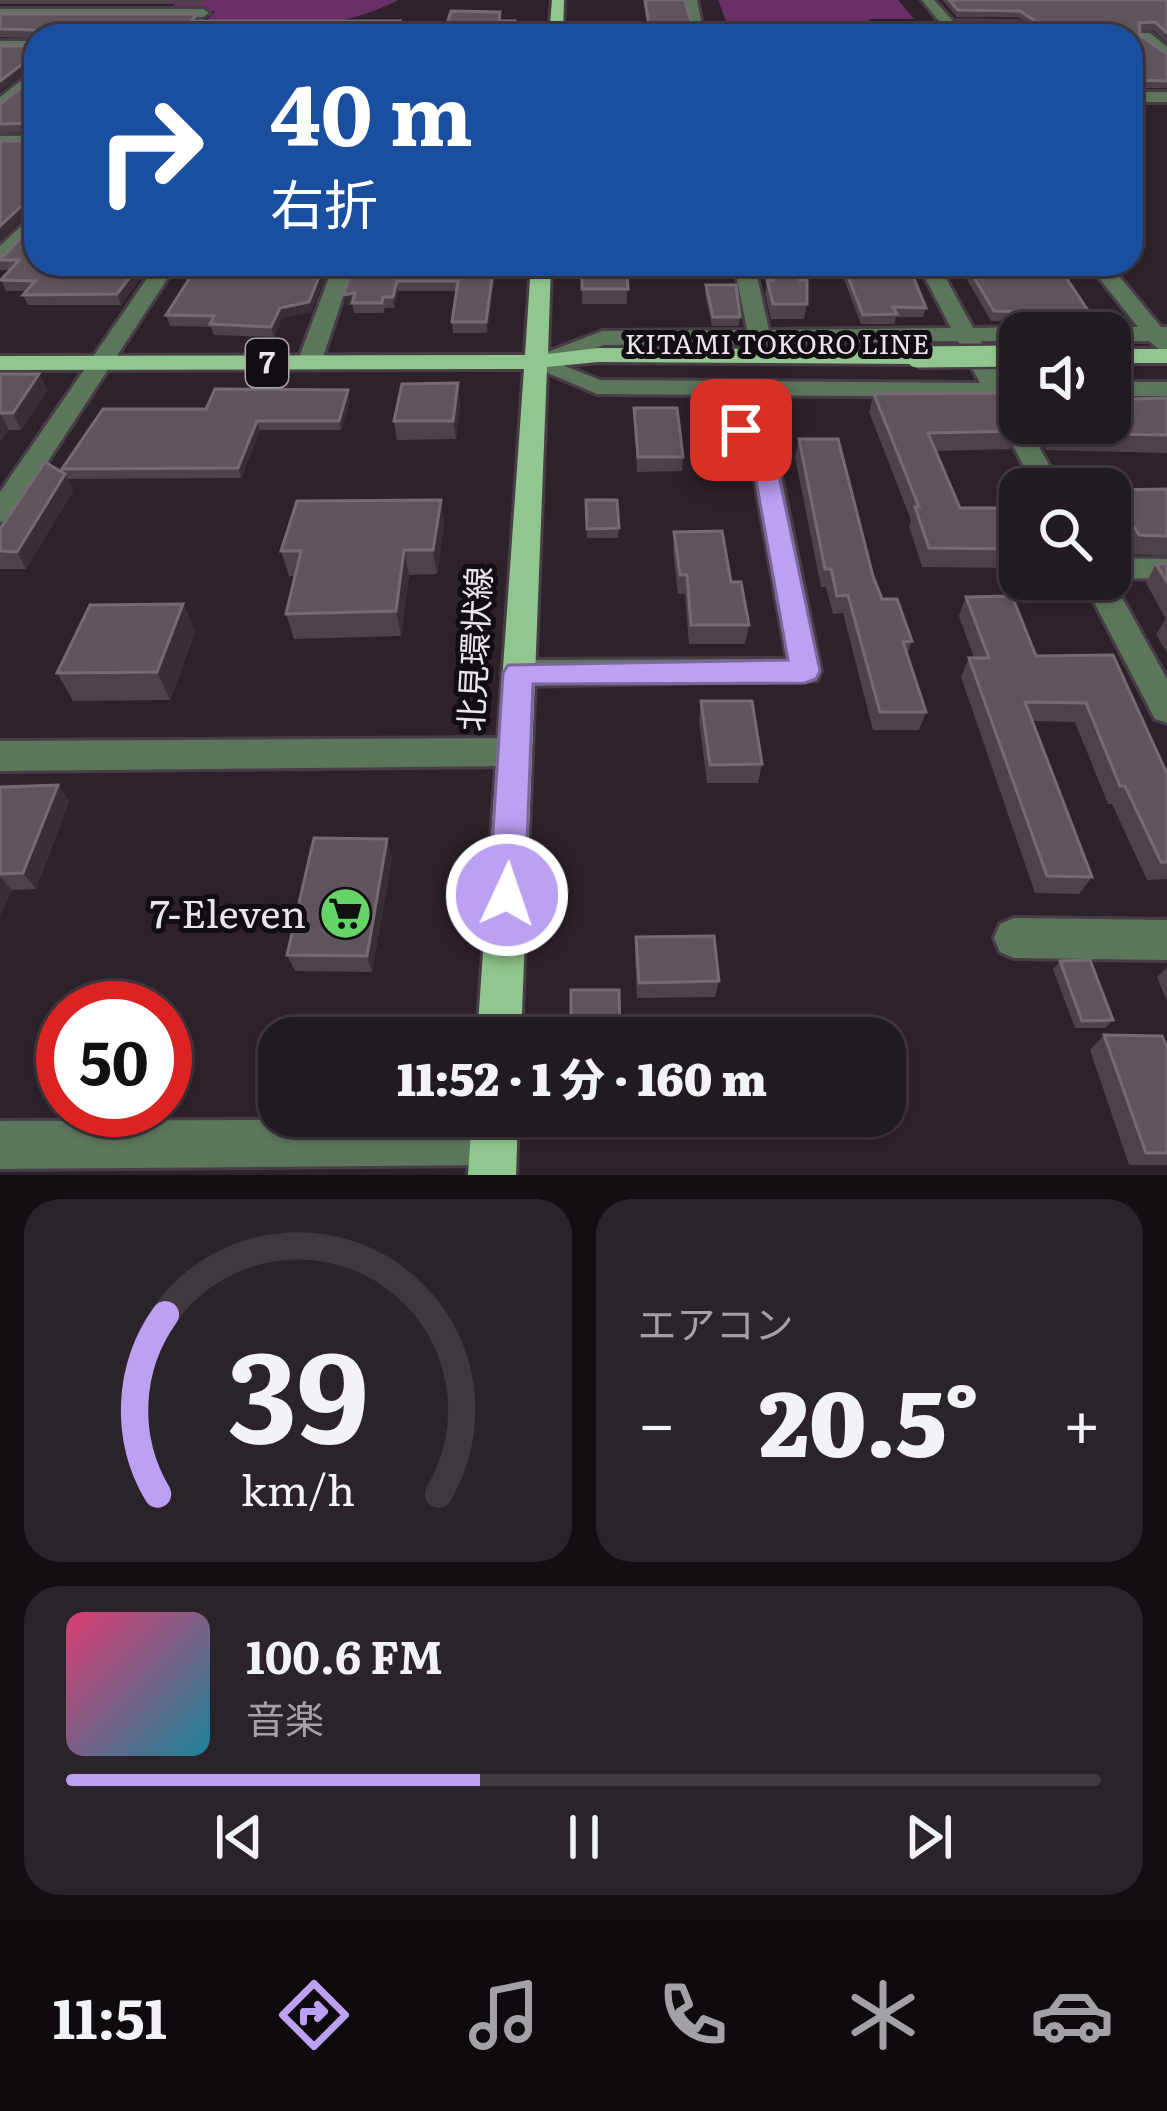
<!DOCTYPE html>
<html lang="ja">
<meta charset="utf-8">
<style>
:root{--surface:#221a21;--page:#2a232a;--text:#f1f3f6;--muted:#a2a1a5;--line:#3f383f;--accent:#bca0f2}
body{margin:0;font-family:Literata,"Noto Sans JP",serif;background:var(--page);color:var(--text);height:100vh;display:flex;flex-direction:column;font-size:45px;white-space:nowrap}
*{box-sizing:border-box;margin:0}
p{font-size:39px;color:var(--muted)}
.icon{flex:none;width:66px;height:66px;fill:none;stroke:currentColor;stroke-width:2;stroke-linecap:round;stroke-linejoin:round}
.map{position:relative;height:1175px;overflow:hidden}
.sheet{display:flex;flex-direction:column;gap:24px;padding:24px;background:#130e12;flex:1}
.sheet>*{flex:none}
.guide{position:absolute;left:24px;top:24px;width:1119px;height:252px;border-radius:36px;box-shadow:0 3px 9px #0004,0 0 0 3px var(--line);background:#1a4fa0;color:#fff;overflow:hidden}
.buttons{position:absolute;left:999px;top:312px;display:grid;gap:24px}
.buttons a{display:grid;place-items:center;width:132px;height:132px;border-radius:24px;background:var(--surface);box-shadow:0 3px 9px #0004,0 0 0 3px var(--line);font-size:60px}
.speed{position:absolute;left:36px;top:981px;display:flex;gap:24px;font-size:60px;font-weight:700;text-align:center}
.speed>*{display:grid;place-content:center;width:156px;height:156px;border-radius:50%;background:var(--surface);box-shadow:0 3px 9px #0004,0 0 0 3px var(--line);line-height:1}
.speed .limit{border:18px solid #d22;background:#fff;color:#111}
.pin{position:absolute;display:grid;place-items:center;width:102px;height:102px;color:#fff;margin:-51px;border-radius:24px;box-shadow:0 6px 18px #0006}
.me{position:absolute;width:132px;margin:-66px;rotate:3deg;stroke-linejoin:round;filter:drop-shadow(0 0 9px #0008)}
.turn{display:flex;align-items:center;gap:42px;height:252px;padding:0 48px;font-size:54px}
.turn .icon{width:156px;height:156px;stroke-width:2.5}
.turn b{display:block;font-size:84px;line-height:102px}
.big{font-size:90px;font-weight:800;line-height:1.1}
.sheet .card{flex:1;display:flex;flex-direction:column;justify-content:center;gap:18px;min-width:0;padding:0 42px;border-radius:36px;background:var(--page)}
.sheet .dial{align-items:center;gap:0}
.dial svg{height:312px;overflow:visible;fill:none;stroke:var(--line);stroke-width:7;stroke-linecap:round;text-anchor:middle}
.dial text{fill:var(--text);stroke:none}
.song{display:flex;align-items:center;gap:36px}
.cover{width:144px;height:144px;border-radius:18px;background:linear-gradient(135deg,hsl(340 70% 55%),hsl(190 70% 35%))}
.played{height:12px;border-radius:6px;background:linear-gradient(90deg,var(--accent) 40%,var(--line) 40%)}
.keys{display:flex;justify-content:space-around;direction:ltr}
.heat{display:flex;justify-content:space-between;align-items:center;font-size:66px;direction:ltr}
.sheet .tiles{flex:1;display:grid;gap:24px;grid-template-columns:1fr 1fr}
.card:last-child{grid-column:span 2}
.trip{position:absolute;left:258px;top:1017px;width:648px;height:120px;border-radius:36px;background:var(--surface);box-shadow:0 3px 9px #0004,0 0 0 3px var(--line);font-weight:800;line-height:120px;text-align:center}
.dock{display:flex;height:192px;justify-content:space-around;align-items:center;background:#0e0a0d;color:var(--muted)}
.dock .icon{width:84px;height:84px}
.dock .active{color:var(--accent)}
.dock b{font-size:54px;color:var(--text)}
.map>svg:first-child{display:block}
.green{fill:#6a3066}
.lines{fill:none;stroke-linecap:round;stroke-linejoin:round}
.minor-casing{stroke:#483d47;stroke-width:6}
.major-casing{stroke:#483d47;stroke-width:6}
.minor{fill:#5c765b;fill-rule:evenodd}
.major{fill:#90c78e;fill-rule:evenodd}
.major-bridge-casing{stroke:#483d47;stroke-width:26;stroke-linecap:butt}
.major-bridge{stroke:#90c78e;stroke-width:21}
.wall{fill:#4d424c}
.shaded-wall{fill:#392e38}
.building{fill:#5e545d;stroke:#746a73;stroke-width:3}
.route{fill:#bca0f2;stroke:#7a689d;stroke-width:3}
.labels{text-anchor:middle;stroke-width:10;stroke-linejoin:round;paint-order:stroke}
.far-street-label{font-size:27px;fill:#ece4eb;stroke:#120d12}
.shield{fill:#120d12;stroke:#aba4aa;stroke-width:3}
.shield-label{font-size:30px;font-weight:bold;fill:#ece4eb}
.street-label{font-size:33px;fill:#ece4eb;stroke:#120d12}
.near-poi-label{font-size:39px;fill:#ece4eb;stroke:#120d12;text-anchor:end}
</style>
<div class="map">
<svg width="1167" height="1175" viewBox="0 0 1167 1175">
<rect width="100%" height="100%" fill="#2d222c"/>
<path class="green" d="M179,0H398C337,33 268,26 200,28L215,11L170,10Z
M718,0H898L914,19H868L880,36H827L821,25L728,26Z"/>
<g class="lines">
<defs>
<path id="minor" d="M685,0H697L703,30L692,27Z
M922,0H934L953,21L1018,22L1036,36H1021L1015,30L960,29V36H909L946,30Z
M0,9H203L209,13L203,17H0Z
M1140,33H1150L1167,47V58L1140,39Z
M0,41H36V49H0Z
M36,69V81L0,110V97Z
M1131,92H1167V102H1131Z
M0,136H36V146H0Z
M36,212V229L7,262L0,264V246Z
M157,264H177L10,519L0,522V492Z
M334,264H354L321,363L317,368H301L297,363Z
M734,264H754L769,330L951,328L918,264H938L973,328L1020,327L1030,333H1020V341H981L1004,383H1020V397H1012L1020,423H1026L1062,489H1036L987,397L745,395L753,428L777,457L821,671L817,680L518,686L506,682L502,673L506,664L518,660L787,659L751,458L728,430L721,395L597,394L522,362L602,331L747,330ZM958,341L980,383L600,380L555,362L604,345Z
M1088,264H1109L1161,327H1167V356L1149,341H1110V333H1100L1110,327H1138Z
M1110,382H1167V396H1110Z
M1110,558L1167,559V579L1111,578L1167,679V723L1155,719L1082,579H1110Z
M514,738L526,742L532,752L526,762L514,766L0,771V741Z
M1014,918L1167,920V960L1014,958L1000,952L994,938L1000,924Z
M493,1119L510,1125L516,1142L510,1159L493,1165L0,1169V1121Z"/>
<path id="major" d="M552,0H564L563,36H549Z
M531,264H551L548,354L598,348L917,350L928,357L917,364L598,362L547,367L521,1038H477L524,369L0,370V356L525,355Z
M1110,349H1167V363H1110Z
M472,1116H518L516,1175H468Z"/>
</defs>
<use href="#minor" class="minor-casing"/>
<use href="#major" class="major-casing"/>
<use href="#minor" class="minor"/>
<use href="#major" class="major"/>
<defs>
<path id="major-bridge" d="M917,357L1020,356"/>
</defs>
<use href="#major-bridge" class="major-bridge-casing"/>
<use href="#major-bridge" class="major-bridge"/>
</g>
<path class="wall" d="M0,0H205L201,4H0Z
M643,0H685L695,36H649Z
M942,0H1167V43L1153,30H1140V35L1167,54V88H1131V36H975L973,34L975,27L1037,32L1018,17H957Z
M0,14L199,21H400L401,28L35,132L0,133V104L36,76L35,66L0,91V46H33L35,38L0,37Z
M36,138V264H151L121,305H28L23,295L26,291H6L1,280L10,270H0V256H4L35,222V209H33L0,240V141H33Z
M172,264H330L311,312L282,318L274,337L214,335L211,327L170,326L166,315L192,275H175Z
M354,264H494L495,273L487,333H453L452,322L457,291H398L394,308H385L383,313H354L352,304L345,306Z
M582,264H701L699,279H627V304H582Z
M762,264H794L807,304L804,319H771L765,294L767,282Z
M838,264H908L926,308L923,317H896L894,324H861Z
M958,264H1057L1091,315L1087,325L991,321Z
M706,285L740,317L739,326H712L705,294Z
M0,374H39L47,390L21,430H9L0,442Z
M874,394L1017,431L1010,449L936,451L960,508H1020V568L922,567L909,526L911,520L869,412Z
M1167,398V453L1046,450L1029,423H1110L1133,399Z
M350,399L341,430H260L241,478L67,479L73,491L26,569H0V529L64,473L62,469L206,409Z
M460,402L456,439L397,440L394,421Z
M634,408L683,457L682,471L637,472Z
M799,439L873,576L882,599L912,641L907,655L926,712L919,730H873L843,613L833,614L826,587H821L795,457Z
M1167,489V556L1129,554L1125,547H1110V490Z
M586,500L619,528L618,538H587Z
M444,524L437,574L409,575L401,636L294,639L286,614L295,576H289L281,551Z
M674,532L731,582L749,625L745,644H689L685,594H678L673,550Z
M1156,564H1167V653L1156,634L1166,619L1146,583Z
M966,597L1167,774V879L1147,880L1112,804H1108L1075,722L1033,721L1092,877L1079,894L1035,893L961,677L969,658H974L959,616Z
M183,604L195,632L170,700L73,701L57,673Z
M701,701L762,764L758,783H707L699,720Z
M58,785L69,801L36,889L12,890L0,915V787Z
M392,857L372,972L295,971L287,955Z
M636,937L719,981L715,997L637,998L635,953Z
M1060,961L1113,1020L1105,1028H1075L1053,969Z
M1167,967V1001L1157,977Z
M1104,1035L1167,1047V1165H1129L1090,1050Z"/>
<path class="shaded-wall" d="M33,56L36,65L0,91V81Z
M29,199L33,209L0,240V226Z
M140,264H151L121,305L117,294Z
M324,264H330L311,312L282,318L274,337L271,327L280,308Z
M494,264L495,273L487,333L486,322Z
M397,281L398,291L394,308L393,297Z
M355,293L352,304L345,306L343,295Z
M39,374L47,390L21,430L13,413Z
M458,383L460,402L456,439L453,421Z
M348,390L350,399L341,430L339,421Z
M0,413L9,430L0,442Z
M257,421L260,430L241,478L238,468Z
M65,474L73,491L26,569L17,552Z
M441,500L444,524L437,574L433,550Z
M404,550L409,575L401,636L396,611Z
M183,604L195,632L170,700L157,672Z
M58,785L69,801L36,889L23,873Z
M387,839L392,857L372,972L367,956Z
M0,876L12,890L0,915Z"/>
<path class="building" d="M645,0H685L695,36H651Z
M949,0H1167V33L1155,22L1139,23L1140,35L1167,54V81L1131,80V36H984L975,27L1041,32V25L1020,11L958,10Z
M451,11L500,12L499,21H515L512,36H443Z
M0,14H197L191,21H400L393,36H36V134L33,123L0,124V104L36,76L33,56L0,81V46H33L36,30L0,29Z
M811,32H844L845,36H814Z
M36,138V264H140L117,294L23,295L35,281L1,280L19,260H0V256H4L35,222V199H29L0,226V141H33Z
M324,264L309,302L280,308L271,327L210,324L214,316L166,315L198,265L172,264Z
M354,264H494L486,322H452L458,281H397L393,297H383L382,303H352L355,293L343,295Z
M582,264H701H626L628,289H582Z
M768,264H794L800,280H807V304H773L767,280H773Z
M843,264H908L926,308L893,307L897,314L863,315Z
M966,264H1057L1091,315L994,311Z
M706,285H736L740,317H713Z
M0,374H39L13,413H0Z
M458,383L453,421H394L402,384Z
M215,389L348,390L339,421H257L238,468L62,469L103,409H206Z
M996,393L1017,431L928,433L960,508H1020V549L929,548L915,507H919L874,394Z
M1110,394H1130L1133,399L1167,398V435L1053,433L1047,423H1110Z
M634,408H677L683,457H638Z
M799,439H838L873,576L882,599H897L912,641L903,642L926,712H880L848,595L837,596L831,569H825Z
M45,462L65,474L17,552L0,551V529Z
M1167,489V536L1139,535L1135,528H1119L1110,513V490Z
M441,500L433,550H404L396,611L286,614L301,551H281L297,501Z
M586,500H617L619,528L587,529Z
M722,531L731,582H741L749,625H691L687,575H680L674,532Z
M1156,564H1167V582Z
M1012,596L1036,656L1113,655L1167,774V862H1161L1125,786H1120L1086,703L1025,702L1092,877L1047,876L969,658H989L966,597Z
M183,604L157,672L57,673L90,605Z
M701,701H752L762,764L710,765Z
M58,785L23,873L0,874V787Z
M314,838L387,839L367,956L287,955Z
M714,936L719,981L639,983L636,937Z
M1090,960L1113,1020L1082,1021L1060,961Z
M571,990H619L620,1038H571Z
M1104,1035L1162,1036L1167,1047V1153H1146Z"/>
<path class="route" d="M741,423L749,425L775,457L820,671L816,679L805,683L533,684L525,895L519,907L507,912L494,907L489,895L503,673L508,665L788,660L752,458L730,430Z"/>
<defs>
<symbol id="supermarket-disc" viewBox="-11 -11 22 22"><circle r="9.5" fill="#65d467" stroke="#120d12"/><path d="M-6-5.5h2.5l.6 2H6L4.5 2H-2.5L-4.4-4H-6ZM-1.5 3.2a1.3 1.3 0 1 0 .1 0ZM3 3.2a1.3 1.3 0 1 0 .1 0Z" fill="#111"/></symbol>
</defs>
<g fill-rule="evenodd">
<use href="#supermarket-disc" x="316" y="884" width="59" height="59"/>
</g>
<g class="labels">
<g class="far-street-label">
<text x="777" y="354">KITAMI TOKORO LINE</text>
</g>
<rect class="shield" x="246" y="339" width="42" height="48" rx="9"/>
<g class="shield-label">
<text x="267" y="373">7</text>
</g>
<g class="street-label">
<text transform="translate(475 649) rotate(-87)" y="12">北見環状線</text>
</g>
<g class="near-poi-label">
<text x="306" y="928">7-Eleven</text>
</g>
</g>
</svg>
<div class="buttons">
<a><svg class="icon" aria-label="sound" viewBox="0 0 24 24"><path d="M4 9h4l5-4v14l-5-4H4zM17 9q2 3 0 6"/></svg></a>
<a><svg class="icon" aria-label="search" viewBox="0 0 24 24"><circle cx="10" cy="10" r="6"/><path d="M15 15l6 6"/></svg></a>
</div>
<div class="speed"><div class="limit">50</div></div>
<div class="pin" style="left:741px;top:430px;background:#d93025"><svg class="icon" aria-label="arrive" viewBox="0 0 24 24"><path d="M6 21V4h12l-3 4 3 4H6"/></svg></div>
<svg class="me" style="left:507px;top:895px" viewBox="-20 -20 40 40"><circle r="17" fill="#bca0f2" stroke="#fff" stroke-width="3"/><path d="M0-11L8 9 0 5-8 9z" fill="#fff"/></svg>
<div class="trip">11:52 · 1 分 · 160 m</div>
<div class="guide">
<div class="turn"><svg class="icon" aria-label="right" viewBox="0 0 24 24"><path d="M7 20v-9h11M14 6l5 5-5 5"/></svg><div><b>40 m</b>右折</div></div>
</div>
</div>
<section class="sheet">
<div class="tiles">
<div class="card dial"><svg viewBox="0 0 100 80">
<path d="M14 69A42 42 0 1 1 86 69"/>
<path d="M14 69A42 42 0 0 1 16 23" stroke="#bca0f2"/>
<text x="50" y="56" font-size="32" font-weight="700">39</text>
<text x="50" y="72" font-size="11">km/h</text>
</svg></div>
<div class="card"><p>エアコン</p>
<div class="heat"><a>−</a><b class="big">20.5°</b><a>+</a></div>
</div>
<div class="card">
<div class="song"><i class="cover"></i><div><b>100.6 FM</b><p>音楽</p></div></div>
<div class="played"></div>
<div class="keys"><svg class="icon" aria-label="previous" viewBox="0 0 24 24"><path d="M18 5L8 12l10 7zM5 5v14"/></svg><svg class="icon" aria-label="pause" viewBox="0 0 24 24"><path d="M8 5v14M16 5v14"/></svg><svg class="icon" aria-label="next" viewBox="0 0 24 24"><path d="M6 5l10 7-10 7zM19 5v14"/></svg></div>
</div>
</div>
</section>
<nav class="dock">
<b>11:51</b>
<svg class="icon active" aria-label="directions" viewBox="0 0 24 24"><path d="M12 3l9 9-9 9-9-9zM9 14v-3h6M13 9l2 2-2 2"/></svg>
<svg class="icon" aria-label="music" viewBox="0 0 24 24"><path d="M9 18V5l10-2v13"/><circle cx="6" cy="18" r="3"/><circle cx="16" cy="16" r="3"/></svg>
<svg class="icon" aria-label="phone" viewBox="0 0 24 24"><path d="M5 4h4l2 5-3 2q2 4 5 5l2-3 5 2v4C11 20 4 13 5 4z"/></svg>
<svg class="icon" aria-label="climate" viewBox="0 0 24 24"><path d="M12 3v18M4 7l16 10M4 17L20 7"/></svg>
<svg class="icon" aria-label="car" viewBox="0 0 24 24"><path d="M5 17H2v-5l4-1 3-4h7l3 4 3 1v5h-3M9 17h6M6 11h13"/><circle cx="7" cy="17" r="2"/><circle cx="17" cy="17" r="2"/></svg>
</nav>
